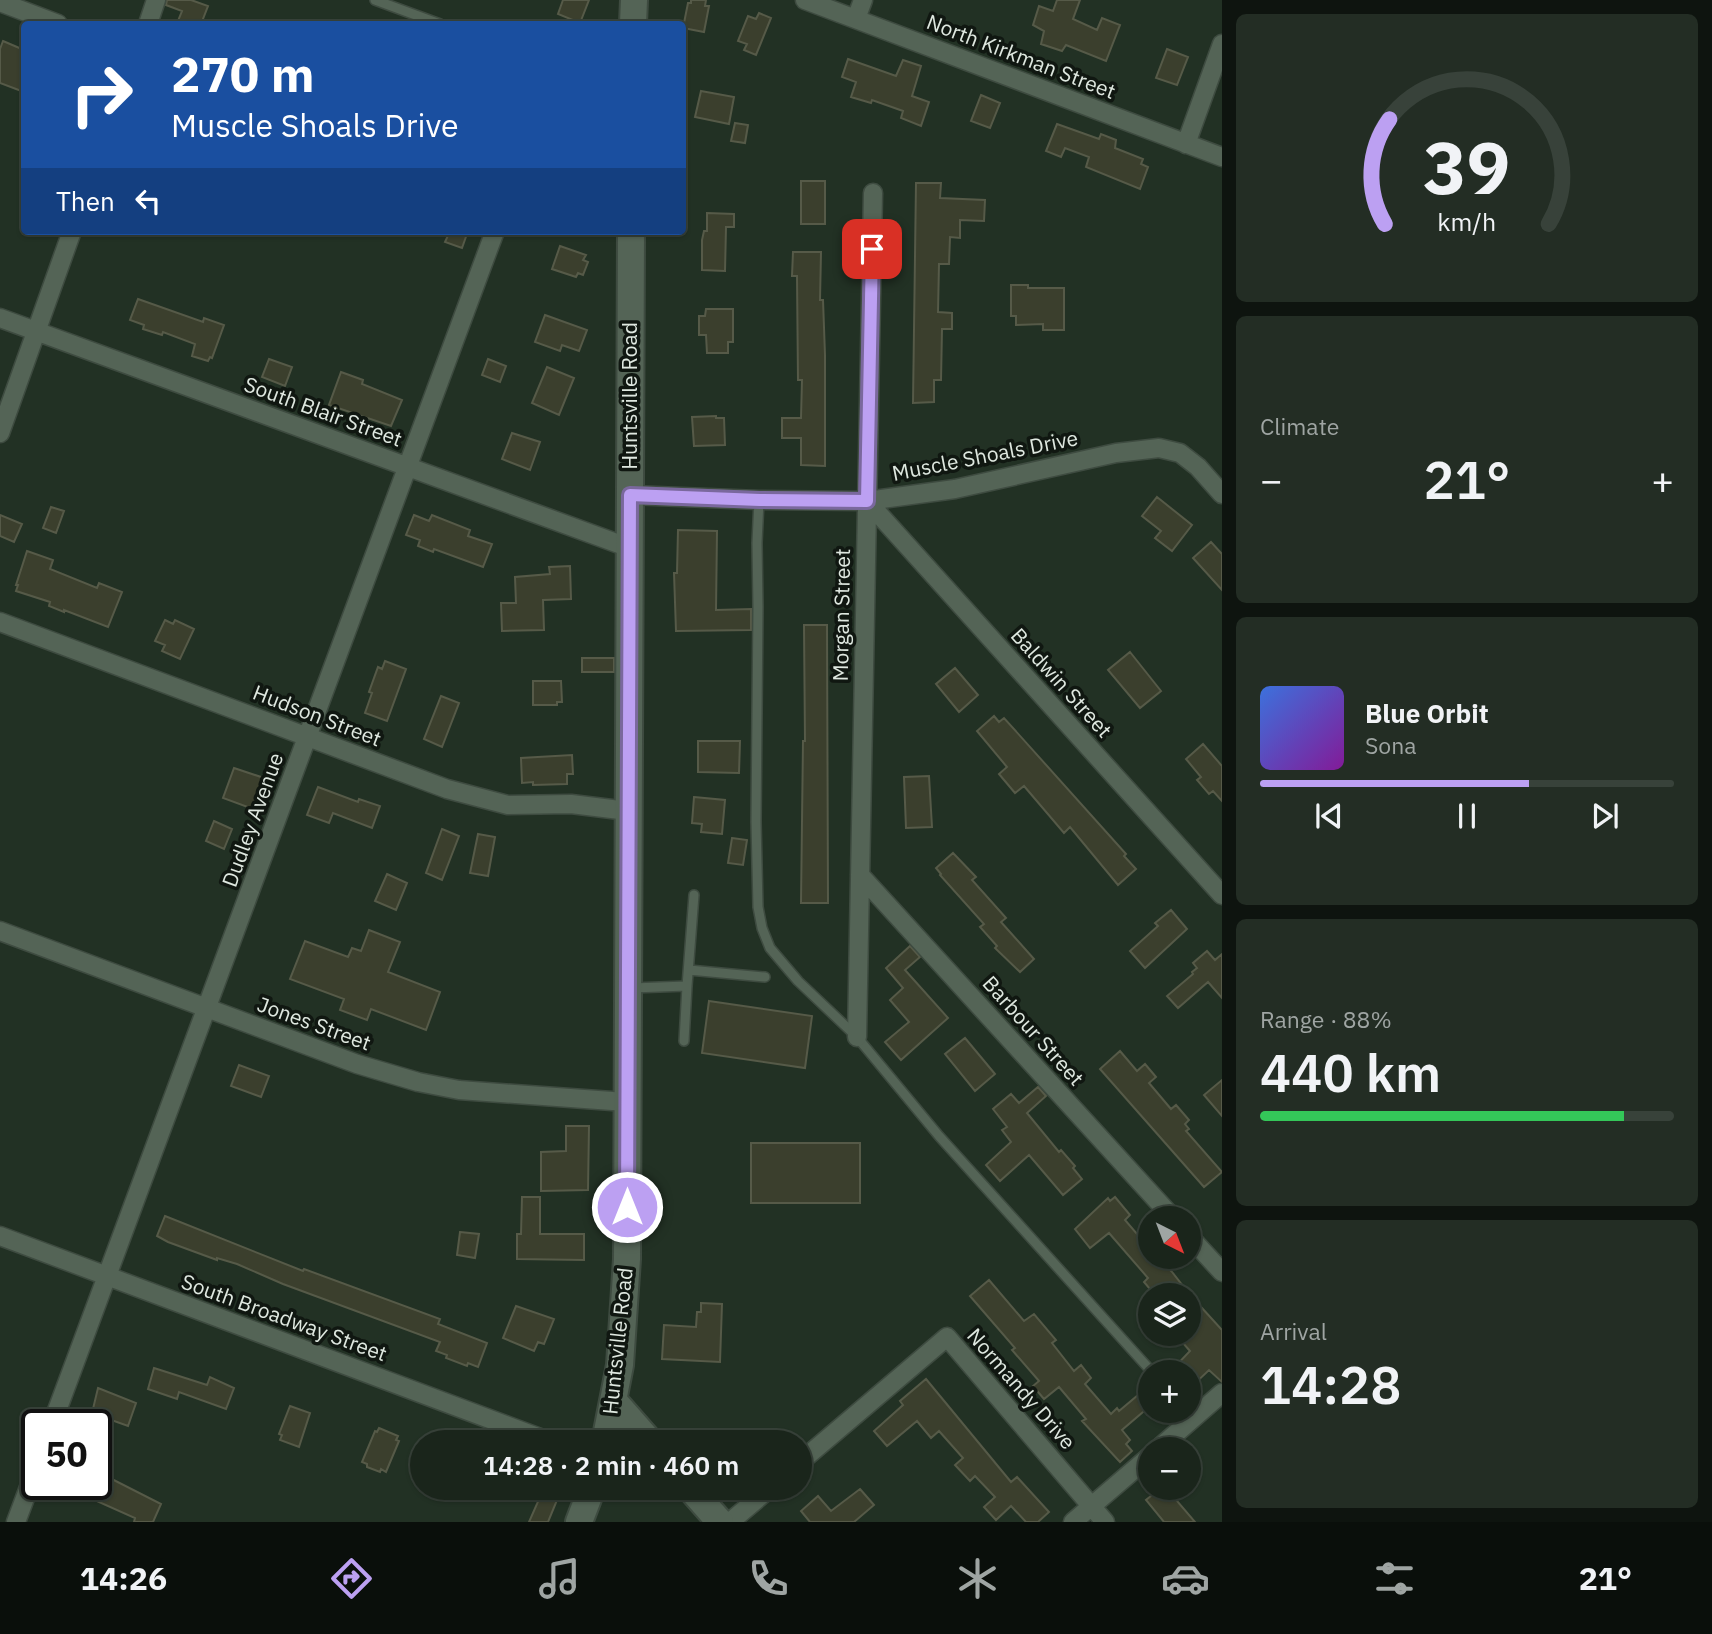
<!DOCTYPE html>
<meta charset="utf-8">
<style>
:root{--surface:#1a251b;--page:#232d24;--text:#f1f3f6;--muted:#9fa5a3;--line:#38423a;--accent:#bca0f2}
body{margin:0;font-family:"IBM Plex Sans",sans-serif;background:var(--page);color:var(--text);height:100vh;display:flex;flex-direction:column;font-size:26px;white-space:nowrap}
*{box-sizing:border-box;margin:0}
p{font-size:23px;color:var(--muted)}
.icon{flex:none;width:38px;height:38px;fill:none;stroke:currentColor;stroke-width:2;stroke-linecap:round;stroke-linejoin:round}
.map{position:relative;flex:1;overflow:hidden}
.side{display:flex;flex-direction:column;gap:14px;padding:14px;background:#0e140f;width:490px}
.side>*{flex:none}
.guide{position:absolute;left:21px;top:21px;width:665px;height:214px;border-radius:7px;box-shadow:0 2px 5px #0004,0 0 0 2px var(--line);background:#1a4fa0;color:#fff;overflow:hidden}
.needle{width:46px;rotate:138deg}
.fabs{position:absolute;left:1138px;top:1206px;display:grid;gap:14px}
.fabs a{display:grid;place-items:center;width:63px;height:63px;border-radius:50%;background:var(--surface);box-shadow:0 2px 5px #0004,0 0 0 2px var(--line);font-size:35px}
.speed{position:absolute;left:21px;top:1409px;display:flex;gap:14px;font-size:35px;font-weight:700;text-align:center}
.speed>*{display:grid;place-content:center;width:91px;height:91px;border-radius:50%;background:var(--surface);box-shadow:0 2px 5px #0004,0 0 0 2px var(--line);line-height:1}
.speed .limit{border:4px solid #111;border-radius:10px;background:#fff;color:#111}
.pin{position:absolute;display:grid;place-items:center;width:60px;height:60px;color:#fff;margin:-30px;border-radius:14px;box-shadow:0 4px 10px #0006}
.me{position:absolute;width:77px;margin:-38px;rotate:0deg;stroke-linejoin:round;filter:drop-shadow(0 0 5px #0008)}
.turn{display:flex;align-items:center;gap:24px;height:147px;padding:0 35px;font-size:32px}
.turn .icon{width:91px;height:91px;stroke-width:2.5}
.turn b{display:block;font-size:49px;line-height:60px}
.then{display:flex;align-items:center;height:66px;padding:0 35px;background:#0003;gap:14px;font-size:26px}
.big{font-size:52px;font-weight:600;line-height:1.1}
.side .card{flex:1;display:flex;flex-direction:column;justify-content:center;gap:10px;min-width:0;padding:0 24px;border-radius:10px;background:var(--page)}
.side .dial{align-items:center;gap:0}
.dial svg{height:182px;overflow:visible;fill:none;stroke:var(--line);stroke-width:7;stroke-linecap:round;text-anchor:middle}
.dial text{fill:var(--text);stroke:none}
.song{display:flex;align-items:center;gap:21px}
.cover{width:84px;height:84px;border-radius:10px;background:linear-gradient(135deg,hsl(220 70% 55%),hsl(290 70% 35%))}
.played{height:7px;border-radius:4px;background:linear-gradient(90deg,var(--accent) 65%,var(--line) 65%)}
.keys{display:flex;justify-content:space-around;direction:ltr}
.heat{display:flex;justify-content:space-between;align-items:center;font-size:38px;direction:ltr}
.charge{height:10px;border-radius:5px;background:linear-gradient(90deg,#34c759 88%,var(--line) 0)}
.trip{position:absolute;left:410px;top:1430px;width:402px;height:70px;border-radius:35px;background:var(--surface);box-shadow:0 2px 5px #0004,0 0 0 2px var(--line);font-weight:600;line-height:70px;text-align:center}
.tabs{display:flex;height:112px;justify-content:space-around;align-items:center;background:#0a0f0b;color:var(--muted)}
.tabs .icon{width:49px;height:49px}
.tabs .current{color:var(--accent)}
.tabs b{font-size:32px;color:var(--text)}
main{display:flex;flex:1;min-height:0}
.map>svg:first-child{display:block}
.building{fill:#3b3f2d;stroke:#565a48;stroke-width:2}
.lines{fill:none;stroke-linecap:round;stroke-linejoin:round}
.service-casing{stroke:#3e4b40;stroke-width:12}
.minor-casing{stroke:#3e4b40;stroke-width:21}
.secondary-casing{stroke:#3e4b40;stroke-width:30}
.service{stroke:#546456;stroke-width:9}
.minor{stroke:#546456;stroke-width:18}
.secondary{stroke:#546456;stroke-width:26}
.route-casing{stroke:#7a689d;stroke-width:18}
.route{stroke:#bca0f2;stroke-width:12}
.labels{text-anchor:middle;stroke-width:7;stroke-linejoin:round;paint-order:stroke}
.street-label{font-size:21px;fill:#dfe8e0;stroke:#101711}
</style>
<main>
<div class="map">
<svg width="1222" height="1522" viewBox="0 0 1222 1522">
<rect width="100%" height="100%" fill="#223124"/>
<path class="building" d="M167,0H191L208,6L201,24H187L178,21L182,11L166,5Z
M563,0H589L580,23L558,14Z
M691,0H706L705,6H709L704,32L683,28L688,3H691Z
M1057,0H1080L1073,19L1097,30L1102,18L1120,25L1106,61L1066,45L1062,51L1041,44L1044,31L1033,25L1039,6L1053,11Z
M759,13L771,18L756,55L744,50L747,44L738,41L748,16L756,19Z
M3,41L24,50V92L0,83V49Z
M1167,49L1188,57L1177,85L1156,78Z
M848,59L896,76L903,60L921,66L912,96L929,102L921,126L901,118L903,111L872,100L871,103L851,97L856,82L842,77Z
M701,91L734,97L729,124L695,117Z
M981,95L1000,103L990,128L971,121Z
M735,123L748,125L745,143L731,141Z
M1057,124L1099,139L1101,134L1116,140L1115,148L1143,159L1141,164L1148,167L1140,189L1086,167L1089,157L1065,148L1061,157L1046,151Z
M801,181H825V224H801Z
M916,183H941L940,198L985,200L984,221L960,220V238L950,237L949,264H939L938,312L952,313V329H942L941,380H934V402L913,403Z
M707,213L734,214V227H726L725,271L702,270V240L704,231H707Z
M450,231H468L462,248L445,242Z
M560,246L586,255L583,260L588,262L583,275L578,273L576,277L552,269Z
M793,252H821L820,300H823L825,355V466L801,465V438H782V418H801L802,380H798L797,276H792Z
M1011,285H1028V288H1064V330H1043V324L1016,325V316H1011Z
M138,299L203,322L204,318L224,325L212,358L210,357L208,361L192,356L195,344L163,332L162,335L143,329L144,325L130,320Z
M706,309H733V342H728V353H707L706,335H699V316H705Z
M545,315L587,330L579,351L562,345L560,351L535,342Z
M269,359L292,367L285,386L262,377Z
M488,359L506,366L500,382L482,375Z
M547,367L574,378L559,415L532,403Z
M341,372L363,380L362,384L402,400L391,426L329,405Z
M716,416V418H724L725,445L694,446L692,417Z
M512,433L540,442L530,470L502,459Z
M1157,497L1192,525L1172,551L1155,538L1161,531L1142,516Z
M51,507L64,511L56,533L43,528Z
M0,515L22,524L14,542L0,536Z
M414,515L429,521L432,515L470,530L468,536L492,544L483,567L434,549L433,552L418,546L420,540L406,535Z
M678,530L717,531L716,610L751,609V630L676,631L674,573H677Z
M1211,542L1222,554V590L1193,558Z
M27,551L53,560L50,569L97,588L99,583L122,592L108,627L64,610V612L49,606L50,602L16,591L18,585H16Z
M570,566L571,599L543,600L544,630L502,631L501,603H516L515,577L550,574L549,567Z
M165,620L173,624L175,620L194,629L180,659L162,651L165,645L155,641Z
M804,625H827L828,903H801L803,741H805Z
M1130,652L1161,691L1140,708L1108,670Z
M582,658H614V672H582Z
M385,661L406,669L387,721L365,713L372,693L369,692L378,667L382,669Z
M955,668L978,695L959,712L936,684Z
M533,681H561L562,702H557V705H533Z
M441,696L459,703L442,747L424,739Z
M994,716L999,722L1004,718L1126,854L1124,856L1136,869L1118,885L1070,827L1064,833L1024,786L1015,793L999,774L1007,767L977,731Z
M698,741H740L739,773L698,772Z
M1203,744L1222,766V801L1213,791L1209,794L1197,780L1201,777L1186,759Z
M572,755L573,774H567V784L533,785V782L522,783L521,758Z
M234,768L264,778L253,809L223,798Z
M929,776L932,827L906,828L904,777Z
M318,787L358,802L359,799L380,806L372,828L333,813L329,823L307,815Z
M694,797L725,800L722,834L701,832L702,824L692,823Z
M214,821L232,829L224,849L206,841Z
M442,829L459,836L442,880L426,873Z
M478,834L495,837L488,876L470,873Z
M732,838L747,840L743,865L728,863Z
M953,853L976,877L972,880L1006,918L1001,922L1034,959L1020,972L995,948L997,946L980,927L984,924L940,875L941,874L936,868Z
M387,874L407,883L396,910L375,901Z
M1171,910L1187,929L1145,968L1130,951L1158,926L1155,923Z
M369,930L400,942L388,972L440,992L426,1030L371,1009L367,1020L340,1010L344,999L290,979L305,941L348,957L352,948L361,951Z
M910,946L920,957L905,970L948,1018L901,1060L885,1042L909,1022L890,1000L903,988L886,968Z
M1207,951L1215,960L1222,954V998L1208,982L1178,1008L1167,996L1193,974L1192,972L1197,968L1193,963Z
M709,1001L812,1016L805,1068L702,1053Z
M965,1038L995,1074L975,1091L945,1054Z
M1120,1051L1137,1071L1145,1064L1156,1077L1149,1083L1171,1109L1176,1105L1189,1120L1185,1124L1189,1129L1186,1131L1222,1172L1204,1187L1100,1069Z
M239,1065L269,1076L261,1097L231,1086Z
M1222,1080V1116L1204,1095Z
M1038,1087L1046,1096L1027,1113L1059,1152L1061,1150L1075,1166L1073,1168L1082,1179L1063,1195L1029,1155L1000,1181L986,1165L1011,1142L1002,1130L1007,1127L993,1109L1011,1094L1019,1103Z
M566,1126H589L588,1190L541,1191V1152L566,1151Z
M751,1143H860V1203H751Z
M522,1197H540V1234H584V1260L517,1259V1234H521Z
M1115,1197L1130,1215L1125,1220L1150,1249V1256H1156L1172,1272L1201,1309L1202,1308L1222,1330V1382L1209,1370L1188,1390V1372H1170L1190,1351L1175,1334H1188V1295H1155L1144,1282L1148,1278L1109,1233L1090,1248L1075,1229L1108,1198L1110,1201Z
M165,1216L303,1271L304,1269L440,1319L438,1324L487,1343L478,1367L468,1363L467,1366L446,1358L447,1355L436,1351L440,1342L283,1284L237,1264L217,1258V1260L168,1242L157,1236Z
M460,1232L479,1234L475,1258L457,1255Z
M989,1280L1024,1321L1034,1314L1056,1340L1052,1343L1074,1371L1081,1365L1091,1378L1085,1384L1111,1414L1117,1408L1119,1411L1150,1385V1406L1122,1430L1130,1440L1126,1444L1132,1451L1120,1462L1082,1421L1086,1419L1059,1387L1044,1399L1033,1386L1039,1381L1012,1350L1015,1348L970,1296Z
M701,1303L722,1304L720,1362L662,1359L664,1325L696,1327L697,1312H701Z
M516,1306L554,1319L544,1344L538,1342L534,1351L503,1338Z
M154,1368L207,1385L210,1377L234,1388L226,1409L179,1392L177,1399L148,1389Z
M926,1379L1011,1482L1017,1477L1049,1512L1038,1522H1026L1011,1506L996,1520L984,1507L995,1497L975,1476L970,1481L955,1465L963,1458L939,1431L931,1438L917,1421L887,1446L874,1431L903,1405L900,1401Z
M98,1388L136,1403L128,1426L92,1413Z
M290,1406L310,1413L299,1447L280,1440L282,1435L279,1434Z
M379,1428L398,1436L396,1440L399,1441L386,1472L381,1469L380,1472L367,1467V1464L362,1462L375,1431L377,1432Z
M96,1471L161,1504L153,1522H134L135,1518L90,1498L96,1485Z
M544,1488H562L548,1522H529Z
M1161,1488H1166L1195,1522H1164L1146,1500Z
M860,1489L874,1505L854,1522H810L801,1511L818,1496L831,1511Z"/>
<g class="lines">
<defs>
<path id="service" d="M375,0L440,24
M759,500L757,543L758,607L756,822L758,907L762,928L770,948L798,981L857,1037L939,1136L1152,1372
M689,970L765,977
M632,988L687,986L694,895
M684,1041L687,986"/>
<path id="minor" d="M805,0L1222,157
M0,2L58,24
M856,19L863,0
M148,24L156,0
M1186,144L1222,44
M0,318L630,548
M0,433L72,231
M630,495L759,500L867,501L955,489L1116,453L1159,448L1180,453L1198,467L1222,494
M867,501L1222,895
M0,622L447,789L508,805L571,804L628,811
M860,875L1173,1218
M0,931L357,1064L418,1082L459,1090L626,1102
M857,1037L873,193
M1188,1235L1222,1272
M0,1236L551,1442
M52,1424L495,231
M1158,1449L1222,1393
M800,1462L947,1337L1105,1522
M16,1522L37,1466
M730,1522L770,1488
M1073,1522L1150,1456"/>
<path id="secondary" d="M633,24L634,0
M614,1401L650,1442
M605,1442L620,1365L627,1259L631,231
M690,1488L720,1522
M579,1522L592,1488"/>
</defs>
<use href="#service" class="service-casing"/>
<use href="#minor" class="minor-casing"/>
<use href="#secondary" class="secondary-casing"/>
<use href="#service" class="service"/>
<use href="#minor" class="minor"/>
<use href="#secondary" class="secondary"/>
</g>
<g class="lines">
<defs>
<path id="route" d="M627,1207L630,495L760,500L867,501L872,249"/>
</defs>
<use href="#route" class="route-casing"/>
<use href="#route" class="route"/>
</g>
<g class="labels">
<g class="street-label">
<text transform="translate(1021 57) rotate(21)" y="7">North Kirkman Street</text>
<text transform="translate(630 396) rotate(-90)" y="7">Huntsville Road</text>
<text transform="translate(323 412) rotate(20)" y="7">South Blair Street</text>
<text transform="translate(985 456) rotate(-11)" y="7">Muscle Shoals Drive</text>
<text transform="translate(842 615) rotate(-89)" y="7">Morgan Street</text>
<text transform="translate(1061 683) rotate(48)" y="7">Baldwin Street</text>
<text transform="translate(317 716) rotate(21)" y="7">Hudson Street</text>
<text transform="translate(253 820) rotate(-70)" y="7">Dudley Avenue</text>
<text transform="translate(314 1024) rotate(20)" y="7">Jones Street</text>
<text transform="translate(1033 1031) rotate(48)" y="7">Barbour Street</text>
<text transform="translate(284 1318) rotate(20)" y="7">South Broadway Street</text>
<text transform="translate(618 1341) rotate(-84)" y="7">Huntsville Road</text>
<text transform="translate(1021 1389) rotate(49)" y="7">Normandy Drive</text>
</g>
</g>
</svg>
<div class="fabs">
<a><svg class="needle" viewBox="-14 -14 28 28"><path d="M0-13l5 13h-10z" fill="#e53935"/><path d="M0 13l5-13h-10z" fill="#9fa5a3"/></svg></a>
<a><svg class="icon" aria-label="layers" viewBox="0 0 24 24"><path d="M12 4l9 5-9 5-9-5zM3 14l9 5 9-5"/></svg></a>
<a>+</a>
<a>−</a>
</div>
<div class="speed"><div class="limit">50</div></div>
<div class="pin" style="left:872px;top:249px;background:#d93025"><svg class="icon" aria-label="arrive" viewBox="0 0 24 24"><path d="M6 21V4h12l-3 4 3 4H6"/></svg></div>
<svg class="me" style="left:627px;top:1207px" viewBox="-20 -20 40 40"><circle r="17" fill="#bca0f2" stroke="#fff" stroke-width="3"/><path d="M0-11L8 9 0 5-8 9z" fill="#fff"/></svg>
<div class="trip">14:28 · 2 min · 460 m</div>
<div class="guide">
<div class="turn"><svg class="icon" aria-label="right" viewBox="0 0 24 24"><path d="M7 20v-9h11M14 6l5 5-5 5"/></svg><div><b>270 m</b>Muscle Shoals Drive</div></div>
<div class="then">Then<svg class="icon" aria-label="left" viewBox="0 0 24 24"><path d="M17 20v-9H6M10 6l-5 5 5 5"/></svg></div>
</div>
</div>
<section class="side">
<div class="card dial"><svg viewBox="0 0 100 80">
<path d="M14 69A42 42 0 1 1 86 69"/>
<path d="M14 69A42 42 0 0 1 16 23" stroke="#bca0f2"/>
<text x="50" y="56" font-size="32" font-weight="700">39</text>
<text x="50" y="72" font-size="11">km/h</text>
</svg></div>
<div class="card"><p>Climate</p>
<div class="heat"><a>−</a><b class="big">21°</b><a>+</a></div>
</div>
<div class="card">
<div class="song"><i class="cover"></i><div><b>Blue Orbit</b><p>Sona</p></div></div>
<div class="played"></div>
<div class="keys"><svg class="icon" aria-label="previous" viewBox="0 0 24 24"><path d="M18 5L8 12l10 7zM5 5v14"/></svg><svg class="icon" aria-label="pause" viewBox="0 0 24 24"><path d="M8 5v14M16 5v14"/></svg><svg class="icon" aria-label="next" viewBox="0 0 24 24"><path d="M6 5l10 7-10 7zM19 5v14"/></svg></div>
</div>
<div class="card"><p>Range · 88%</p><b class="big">440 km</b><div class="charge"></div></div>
<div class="card"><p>Arrival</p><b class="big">14:28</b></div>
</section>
</main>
<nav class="tabs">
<b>14:26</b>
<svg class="icon current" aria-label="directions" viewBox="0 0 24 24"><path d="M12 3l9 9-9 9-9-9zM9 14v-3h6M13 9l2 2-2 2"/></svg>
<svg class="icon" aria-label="music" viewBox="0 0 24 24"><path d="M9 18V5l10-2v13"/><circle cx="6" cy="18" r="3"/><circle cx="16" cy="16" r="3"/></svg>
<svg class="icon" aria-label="phone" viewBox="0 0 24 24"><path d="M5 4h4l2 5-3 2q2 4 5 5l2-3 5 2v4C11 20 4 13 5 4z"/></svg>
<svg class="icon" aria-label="climate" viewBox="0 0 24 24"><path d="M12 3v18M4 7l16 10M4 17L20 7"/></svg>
<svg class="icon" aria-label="car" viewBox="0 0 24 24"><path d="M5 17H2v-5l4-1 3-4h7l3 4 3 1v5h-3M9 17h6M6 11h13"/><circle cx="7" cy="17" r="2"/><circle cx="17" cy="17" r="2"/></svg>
<svg class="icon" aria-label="filters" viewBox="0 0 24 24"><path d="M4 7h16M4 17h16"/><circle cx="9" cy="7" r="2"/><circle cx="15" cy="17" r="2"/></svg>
<b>21°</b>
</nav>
